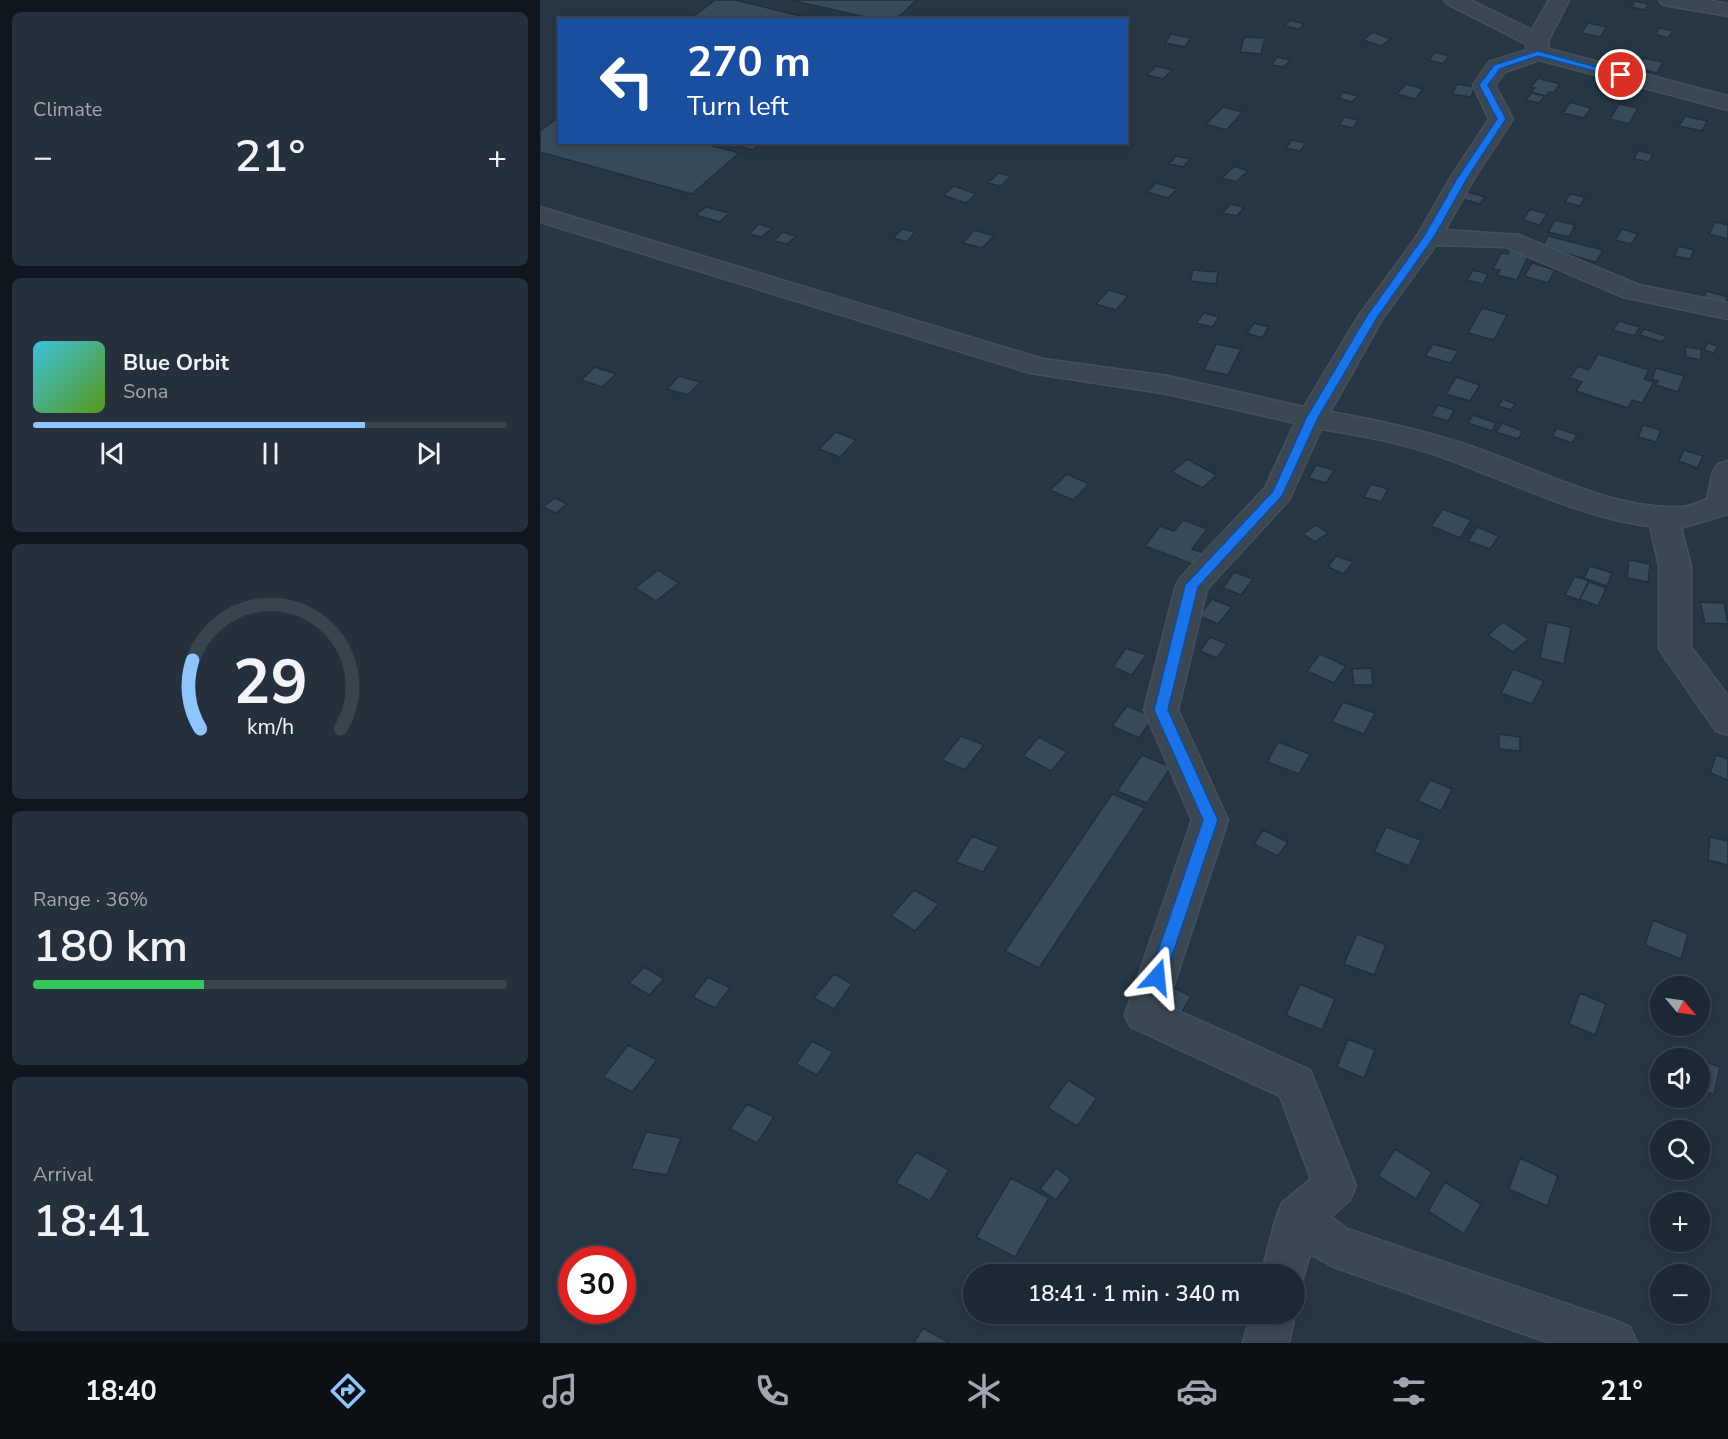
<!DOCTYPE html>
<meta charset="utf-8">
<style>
:root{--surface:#1c2834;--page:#25303c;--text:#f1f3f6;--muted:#a0a6ac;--line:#3a444f;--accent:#8fc4fc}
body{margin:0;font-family:"Nunito Sans",sans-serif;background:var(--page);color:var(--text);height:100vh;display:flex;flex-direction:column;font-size:22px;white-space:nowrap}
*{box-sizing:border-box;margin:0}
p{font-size:20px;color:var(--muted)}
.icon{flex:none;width:33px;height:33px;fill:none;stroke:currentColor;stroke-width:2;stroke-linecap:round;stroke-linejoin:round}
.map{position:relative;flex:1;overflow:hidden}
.drawer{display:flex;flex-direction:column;gap:12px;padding:12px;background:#0f161d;width:540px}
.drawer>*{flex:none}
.guide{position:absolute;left:18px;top:18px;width:570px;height:126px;border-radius:0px;box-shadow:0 3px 9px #0003,0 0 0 2px var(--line);background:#1a4fa0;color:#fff;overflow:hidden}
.needle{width:39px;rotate:119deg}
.fabs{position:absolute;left:1110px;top:976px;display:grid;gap:12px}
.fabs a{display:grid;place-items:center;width:60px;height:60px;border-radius:50%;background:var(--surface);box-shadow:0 3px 9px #0003,0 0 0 2px var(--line);font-size:30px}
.speed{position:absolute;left:18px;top:1246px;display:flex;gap:12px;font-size:30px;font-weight:700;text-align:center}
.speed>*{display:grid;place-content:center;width:78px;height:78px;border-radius:50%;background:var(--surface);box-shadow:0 3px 9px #0003,0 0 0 2px var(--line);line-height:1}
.speed .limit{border:9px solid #d22;background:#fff;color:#111}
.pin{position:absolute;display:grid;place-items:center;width:51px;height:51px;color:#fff;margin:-26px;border:3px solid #fff;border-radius:50%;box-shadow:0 2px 6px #0007}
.me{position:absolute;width:66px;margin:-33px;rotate:18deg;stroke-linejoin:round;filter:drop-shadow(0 0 4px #0008)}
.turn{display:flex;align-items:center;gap:21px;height:126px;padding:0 30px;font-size:27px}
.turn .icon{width:78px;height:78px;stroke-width:2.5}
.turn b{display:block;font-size:42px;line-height:51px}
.big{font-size:45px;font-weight:600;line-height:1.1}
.drawer .tile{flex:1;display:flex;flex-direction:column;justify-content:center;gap:9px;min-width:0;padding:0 21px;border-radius:9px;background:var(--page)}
.drawer .dial{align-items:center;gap:0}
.dial svg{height:156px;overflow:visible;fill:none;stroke:var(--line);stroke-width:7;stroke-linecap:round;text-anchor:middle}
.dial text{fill:var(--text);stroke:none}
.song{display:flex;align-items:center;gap:18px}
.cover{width:72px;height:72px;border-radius:9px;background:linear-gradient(135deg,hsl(190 70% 55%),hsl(90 70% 35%))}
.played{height:6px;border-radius:3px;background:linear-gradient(90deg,var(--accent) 70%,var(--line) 70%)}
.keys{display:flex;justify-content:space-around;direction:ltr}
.heat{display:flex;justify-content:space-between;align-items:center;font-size:33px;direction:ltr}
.charge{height:9px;border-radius:4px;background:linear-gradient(90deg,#34c759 36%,var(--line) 0)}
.trip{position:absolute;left:423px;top:1264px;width:342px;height:60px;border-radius:30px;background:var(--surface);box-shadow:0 3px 9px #0003,0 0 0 2px var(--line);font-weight:600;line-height:60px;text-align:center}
.tabs{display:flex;height:96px;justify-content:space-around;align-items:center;background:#0b1015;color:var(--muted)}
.tabs .icon{width:42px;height:42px}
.tabs .current{color:var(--accent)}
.tabs b{font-size:27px;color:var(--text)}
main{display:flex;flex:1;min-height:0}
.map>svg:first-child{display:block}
.building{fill:#384b5b;stroke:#212f3b;stroke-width:1.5}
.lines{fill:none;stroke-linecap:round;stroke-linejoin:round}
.minor-casing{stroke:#44515d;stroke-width:3}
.minor{fill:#3b4854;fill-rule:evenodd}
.route{fill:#1a73e8;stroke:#114b97;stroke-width:1.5}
</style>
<main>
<section class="drawer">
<div class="tile"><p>Climate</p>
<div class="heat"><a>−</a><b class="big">21°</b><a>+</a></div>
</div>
<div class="tile">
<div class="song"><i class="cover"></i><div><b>Blue Orbit</b><p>Sona</p></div></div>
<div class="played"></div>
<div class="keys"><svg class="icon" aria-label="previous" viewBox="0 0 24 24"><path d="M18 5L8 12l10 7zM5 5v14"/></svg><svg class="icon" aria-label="pause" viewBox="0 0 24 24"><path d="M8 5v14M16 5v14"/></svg><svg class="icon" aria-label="next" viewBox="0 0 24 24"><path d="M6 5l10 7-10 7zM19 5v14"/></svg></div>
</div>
<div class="tile dial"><svg viewBox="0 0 100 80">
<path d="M14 69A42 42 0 1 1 86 69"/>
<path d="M14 69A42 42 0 0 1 10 34" stroke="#8fc4fc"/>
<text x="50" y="56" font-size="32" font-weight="700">29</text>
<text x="50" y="72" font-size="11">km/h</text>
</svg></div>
<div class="tile"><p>Range · 36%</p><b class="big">180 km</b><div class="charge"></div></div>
<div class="tile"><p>Arrival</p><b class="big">18:41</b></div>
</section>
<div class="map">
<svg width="1188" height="1343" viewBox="0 0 1188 1343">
<rect width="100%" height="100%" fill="#263645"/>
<path class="building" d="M175,0H195L277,20H149Z
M250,0H377L355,20H338Z
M1095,1L1108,4L1105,10L1091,7Z
M750,20L764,24L759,29L745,26Z
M1048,23L1067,27L1060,37L1041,33Z
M1120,28L1133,31L1128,38L1115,34Z
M833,32L851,39L841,46L823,40Z
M631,34L651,38L645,47L625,43Z
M704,37L725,38L721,54L700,52Z
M895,52L909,56L903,64L889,60Z
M737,57L750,60L744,67L731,65Z
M1104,58L1123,62L1117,73L1098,68Z
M616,66L632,70L623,79L607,75Z
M998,78L1020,84L1013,93L1009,92L1006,96L991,92L995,88L991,87Z
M866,84L883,89L875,99L857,94Z
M917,84L935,87L931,97L912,94Z
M803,92L818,96L812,102L798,98Z
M991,93L1005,96L999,103L986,100Z
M1030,102L1051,108L1044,118L1023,113Z
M1079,104L1098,108L1089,124L1070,119Z
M683,107L703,112L686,130L666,124Z
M20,116V142H159L199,153L152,194L0,152V131Z
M1145,116L1167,121L1162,131L1139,126Z
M804,117L818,120L813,128L799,125Z
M752,140L766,143L760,151L746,148Z
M185,142H222L213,150Z
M1098,151L1113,154L1109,162L1094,159Z
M636,156L650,159L643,167L629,164Z
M694,166L708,171L696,182L682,178Z
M458,173L471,176L461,186L448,183Z
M616,183L637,189L628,198L607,192Z
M414,186L436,194L426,203L403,195Z
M927,192L945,197L940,204L922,199Z
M1030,194L1045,197L1040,206L1025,202Z
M690,204L704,207L697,216L683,213Z
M166,207L189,213L180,222L156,215Z
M990,209L1007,214L1000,225L983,220Z
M1015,220L1035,225L1029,237L1008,232Z
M1175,222L1188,225V239L1169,234Z
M219,224L232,228L222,237L209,234Z
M362,229L375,232L367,242L353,238Z
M1082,229L1098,234L1091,244L1075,240Z
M434,230L454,236L442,248L423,243Z
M242,232L256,236L247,244L234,241Z
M1008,236L1063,250L1056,262L1002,247Z
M972,246L991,250L977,280L957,275L960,270L953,269L961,253L968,254Z
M1139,246L1154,250L1150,259L1134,256Z
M992,263L1015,270L1008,283L984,276Z
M653,270L678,272L676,284L650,281Z
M933,270L948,274L943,284L927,280Z
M569,290L588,296L576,310L556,304Z
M1167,291L1188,297L1182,308L1161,301Z
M942,308L967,315L954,340L928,333Z
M664,313L679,317L672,327L656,323Z
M1079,321L1100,327L1094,336L1073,330Z
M714,323L729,327L722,338L707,333Z
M1104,329L1126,336L1122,342L1100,335Z
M1168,343L1178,346L1174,353L1164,350Z
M676,344L701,349L688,375L664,370Z
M893,344L918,351L911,363L885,356Z
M1145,347L1161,349V360L1146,357Z
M1058,354L1109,370L1104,379L1114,382L1102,403L1092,400L1088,408L1036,391L1042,382L1030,378L1038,366L1049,370Z
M55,367L76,374L62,387L41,380Z
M1116,368L1144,376L1138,392L1116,385L1118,381L1112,379Z
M139,376L160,382L148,395L127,389Z
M916,377L940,385L930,401L906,394Z
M963,399L975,404L971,410L958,406Z
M898,405L914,410L908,421L891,416Z
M933,415L956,423L952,431L928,423Z
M962,423L983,431L978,439L956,432Z
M1103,425L1121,430L1116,442L1098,437Z
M1017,428L1037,435L1032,443L1012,436Z
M296,432L316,440L300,457L279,449Z
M1144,450L1163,456L1157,468L1139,461Z
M647,459L677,475L662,488L632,472Z
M776,465L794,470L786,483L769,478Z
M527,474L549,484L533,500L510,490Z
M831,484L848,489L841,502L824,497Z
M15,498L27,504L16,513L3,507Z
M903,509L931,520L920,538L891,526Z
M643,520L667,529L652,549L664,553L655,565L605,546L620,526L634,531Z
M776,525L788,533L775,542L763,534Z
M937,527L959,536L950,549L928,541Z
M796,556L813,562L804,574L788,567Z
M1089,560L1110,564L1108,582L1087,578Z
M1050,566L1072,573L1067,586L1044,578Z
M118,570L139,583L116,601L95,588Z
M694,572L713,579L701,595L683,588Z
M1035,576L1049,581L1039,600L1025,595Z
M1049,582L1066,588L1058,606L1040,599Z
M672,599L692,607L678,624L659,616Z
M1160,602L1184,603L1188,624L1165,623Z
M963,622L989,639L973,652L948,635Z
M1007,622L1031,627L1024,664L1000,658Z
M670,637L687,644L677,658L660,651Z
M586,648L606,655L592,675L573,667Z
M780,654L806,666L794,683L767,671Z
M831,668L833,685H814L812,669Z
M973,669L1004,681L992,704L961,693Z
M803,702L835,713L824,734L792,722Z
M587,706L614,717L599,738L572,726Z
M959,734L980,737V751L959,749Z
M421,736L444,745L425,770L402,760Z
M499,737L527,752L511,771L483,756Z
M738,742L770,754L759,774L727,762Z
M602,755L631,767L607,803L577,791Z
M1176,755L1188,759V780L1170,773Z
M890,780L912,789L901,811L878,801Z
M572,794L605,808L499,968L465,951Z
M846,827L881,840L869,866L834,852Z
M723,830L748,842L738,856L714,844Z
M432,836L459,847L443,872L416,862Z
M1170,837L1188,841V865L1168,860Z
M374,890L399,904L375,931L351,916Z
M1113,920L1148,934L1141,959L1105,945Z
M817,934L846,945L834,975L804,964Z
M104,967L124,979L109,995L89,983Z
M294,974L312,984L294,1009L274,998Z
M168,977L190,988L175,1008L153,997Z
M760,984L795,999L782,1030L746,1015Z
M630,986L651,996L639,1017L617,1007Z
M1040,993L1066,1004L1055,1035L1029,1024Z
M808,1039L835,1050L824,1078L797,1067Z
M272,1041L293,1052L277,1075L256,1064Z
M88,1045L117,1060L92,1092L63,1077Z
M1160,1060L1180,1067L1174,1095L1160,1089Z
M528,1080L557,1098L537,1126L508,1108Z
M207,1104L234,1117L217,1143L190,1129Z
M106,1132L141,1138L127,1175L91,1169Z
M855,1149L892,1172L876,1199L838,1176Z
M376,1152L409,1170L390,1201L356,1183Z
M980,1158L1018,1176L1007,1206L969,1189Z
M516,1168L531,1179L516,1200L500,1189Z
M471,1178L509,1198L475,1257L436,1237Z
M905,1182L941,1204L924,1234L888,1211Z
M383,1328L410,1343H374Z"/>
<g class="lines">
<defs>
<path id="minor" d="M904,0H930L992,30L1009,0H1029L1008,41L1009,49L1188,96V110L999,60L965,72L955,85L973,119L935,177L905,230L979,235L1099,285L1188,303V319L1083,297L966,247L896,245L843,318L790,412C837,420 882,430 927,445C994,467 1070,510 1141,507C1150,507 1159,502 1167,499L1173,471L1178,464L1188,461V514L1141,528L1151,566V647L1188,696V735L1176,731L1119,649V566L1110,526C1048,520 970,482 910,460C868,444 825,436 781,429L749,500L667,589L638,710L688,820L627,1006L770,1070L816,1186L810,1200L791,1217L807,1229L1074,1320L1090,1327L1097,1343H1010L794,1267L770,1254L759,1291L754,1292V1275H721L736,1218L742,1203L771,1179L740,1096L591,1027L585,1015L652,820L604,710L636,585L641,577L725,488L755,423L628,394L490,373L0,222V207L503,359L628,376L764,407L818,317L877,236L911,177L949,119L933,85L949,62L987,50L986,44L907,4Z
M1119,0H1166L1188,4V16L1129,6L1122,4Z
M754,1312L755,1314L749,1343H703L711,1314H754Z"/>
</defs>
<use href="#minor" class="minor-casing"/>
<use href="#minor" class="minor"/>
</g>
<path class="route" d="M998,51L1086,75L1081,78L998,56L960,69L948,85L966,119L928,177L894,237L837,318L778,418L742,496L658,587L628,710L678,820L625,977L623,982L617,984L612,982L609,977L663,820L614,710L645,585L733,491L766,418L826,317L884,236L918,177L957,119L939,85L954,65Z"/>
</svg>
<div class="fabs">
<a><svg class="needle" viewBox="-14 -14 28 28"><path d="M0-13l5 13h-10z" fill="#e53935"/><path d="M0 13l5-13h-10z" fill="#a0a6ac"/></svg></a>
<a><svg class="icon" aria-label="sound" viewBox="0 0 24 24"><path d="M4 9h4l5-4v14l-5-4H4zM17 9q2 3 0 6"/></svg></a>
<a><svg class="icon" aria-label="search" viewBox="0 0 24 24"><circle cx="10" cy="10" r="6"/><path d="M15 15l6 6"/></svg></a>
<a>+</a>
<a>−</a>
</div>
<div class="speed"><div class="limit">30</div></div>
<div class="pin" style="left:1081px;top:75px;background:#d93025"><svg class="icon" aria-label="arrive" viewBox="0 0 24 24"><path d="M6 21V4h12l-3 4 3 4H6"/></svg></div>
<svg class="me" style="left:617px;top:977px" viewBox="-20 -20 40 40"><path d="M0-17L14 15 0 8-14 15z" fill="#1a73e8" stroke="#fff" stroke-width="4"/></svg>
<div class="trip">18:41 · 1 min · 340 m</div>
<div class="guide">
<div class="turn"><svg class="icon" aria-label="left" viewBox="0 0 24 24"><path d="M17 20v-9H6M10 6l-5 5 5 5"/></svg><div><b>270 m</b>Turn left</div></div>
</div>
</div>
</main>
<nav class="tabs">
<b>18:40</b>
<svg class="icon current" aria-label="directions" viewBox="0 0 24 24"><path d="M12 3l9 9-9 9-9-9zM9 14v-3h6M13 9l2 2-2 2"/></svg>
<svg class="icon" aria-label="music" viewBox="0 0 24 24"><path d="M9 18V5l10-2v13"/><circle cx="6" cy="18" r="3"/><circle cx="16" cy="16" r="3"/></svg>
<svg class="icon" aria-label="phone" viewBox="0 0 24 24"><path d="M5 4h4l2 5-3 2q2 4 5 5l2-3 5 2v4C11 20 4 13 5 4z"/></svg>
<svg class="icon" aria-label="climate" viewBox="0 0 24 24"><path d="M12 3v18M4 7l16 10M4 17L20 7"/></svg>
<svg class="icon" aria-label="car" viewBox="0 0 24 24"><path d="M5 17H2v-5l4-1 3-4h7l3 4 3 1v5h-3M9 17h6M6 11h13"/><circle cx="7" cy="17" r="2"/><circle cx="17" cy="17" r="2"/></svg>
<svg class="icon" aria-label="filters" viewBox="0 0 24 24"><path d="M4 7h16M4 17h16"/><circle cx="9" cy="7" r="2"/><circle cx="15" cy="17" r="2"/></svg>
<b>21°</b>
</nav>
